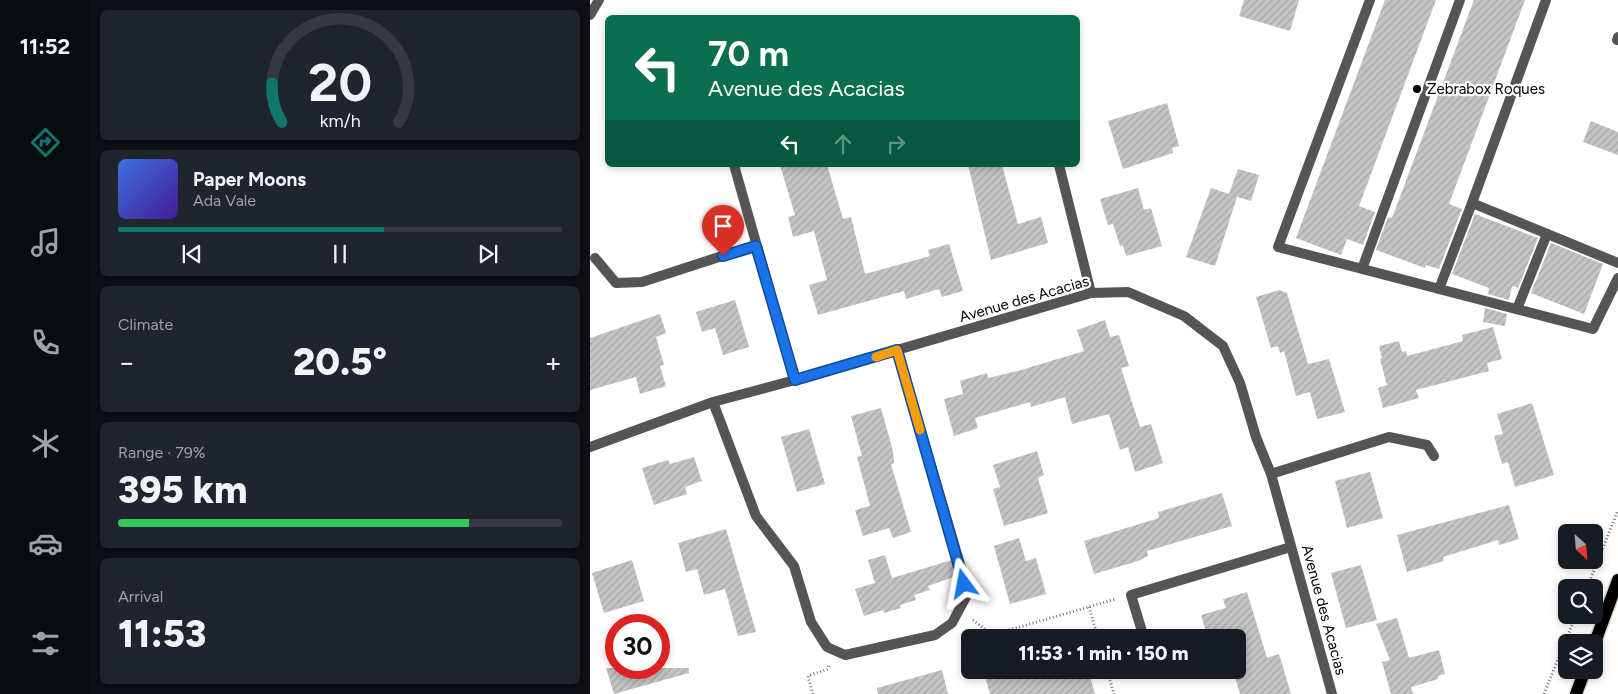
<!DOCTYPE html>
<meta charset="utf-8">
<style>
:root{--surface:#171b24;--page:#20242c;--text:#f1f3f6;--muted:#9ea1a6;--line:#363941;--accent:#0f766e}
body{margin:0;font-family:Figtree,sans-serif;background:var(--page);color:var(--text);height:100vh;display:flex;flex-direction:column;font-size:19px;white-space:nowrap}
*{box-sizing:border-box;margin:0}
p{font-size:16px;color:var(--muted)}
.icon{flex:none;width:28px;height:28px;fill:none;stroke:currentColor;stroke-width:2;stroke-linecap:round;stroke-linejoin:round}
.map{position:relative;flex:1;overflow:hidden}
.sheet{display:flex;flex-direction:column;gap:10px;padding:10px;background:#0d0f14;width:500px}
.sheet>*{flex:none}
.top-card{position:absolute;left:15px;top:15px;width:475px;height:152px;border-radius:8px;box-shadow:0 2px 8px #0003;background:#0b6e4f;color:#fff;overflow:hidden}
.needle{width:32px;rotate:154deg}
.buttons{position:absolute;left:968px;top:524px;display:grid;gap:10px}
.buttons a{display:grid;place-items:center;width:45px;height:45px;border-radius:8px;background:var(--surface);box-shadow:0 2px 8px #0003;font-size:25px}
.speed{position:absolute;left:15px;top:614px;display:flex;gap:10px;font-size:25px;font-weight:700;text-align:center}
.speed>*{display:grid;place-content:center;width:65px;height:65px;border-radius:50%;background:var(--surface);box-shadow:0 2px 8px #0003;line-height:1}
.speed .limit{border:8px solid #d22;background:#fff;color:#111}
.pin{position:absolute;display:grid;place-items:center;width:42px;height:42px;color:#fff;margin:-51px -21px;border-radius:50% 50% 50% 0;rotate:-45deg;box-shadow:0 0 5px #0007}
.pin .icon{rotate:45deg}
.me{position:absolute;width:55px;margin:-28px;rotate:347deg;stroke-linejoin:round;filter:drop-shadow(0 0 4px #0008)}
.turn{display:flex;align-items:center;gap:18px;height:105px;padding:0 20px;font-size:22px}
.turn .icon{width:65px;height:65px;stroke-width:2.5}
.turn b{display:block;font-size:35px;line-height:42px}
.lanes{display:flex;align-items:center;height:48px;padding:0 20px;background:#0003;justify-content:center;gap:25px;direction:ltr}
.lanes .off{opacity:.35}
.big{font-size:38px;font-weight:800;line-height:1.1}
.sheet .tile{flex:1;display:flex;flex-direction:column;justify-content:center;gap:8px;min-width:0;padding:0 18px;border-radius:8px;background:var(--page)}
.sheet .dial{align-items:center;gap:0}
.dial svg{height:130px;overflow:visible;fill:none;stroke:var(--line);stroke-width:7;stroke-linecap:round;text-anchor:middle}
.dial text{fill:var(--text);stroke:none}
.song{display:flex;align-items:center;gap:15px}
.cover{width:60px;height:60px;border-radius:8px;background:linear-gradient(135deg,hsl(220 70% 55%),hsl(260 70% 35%))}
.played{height:5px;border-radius:2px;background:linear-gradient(90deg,var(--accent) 60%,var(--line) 60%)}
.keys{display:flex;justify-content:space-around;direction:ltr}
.heat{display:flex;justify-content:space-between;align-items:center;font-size:28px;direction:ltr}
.charge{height:8px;border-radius:4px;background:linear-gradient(90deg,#34c759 79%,var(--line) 0)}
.trip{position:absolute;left:371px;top:629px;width:285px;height:50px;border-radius:8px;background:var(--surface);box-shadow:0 2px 8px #0003;font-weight:800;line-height:50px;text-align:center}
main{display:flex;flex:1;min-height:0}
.menu{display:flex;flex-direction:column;width:90px;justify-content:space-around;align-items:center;background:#090b0e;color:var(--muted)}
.menu .icon{width:35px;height:35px}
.menu .selected{color:var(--accent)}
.menu b{font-size:22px;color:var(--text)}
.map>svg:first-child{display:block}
.building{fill:url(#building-hatch)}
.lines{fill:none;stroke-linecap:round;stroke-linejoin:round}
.primary-casing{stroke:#dbdbdb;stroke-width:15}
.path{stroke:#777;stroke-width:3;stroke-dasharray:1 2.5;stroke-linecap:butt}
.service{stroke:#555;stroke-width:10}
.minor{stroke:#555;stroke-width:10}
.primary{stroke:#000;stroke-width:12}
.route-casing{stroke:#114b97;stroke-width:12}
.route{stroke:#1a73e8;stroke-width:9}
.slow{stroke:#f59e0b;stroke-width:9}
.poi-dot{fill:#000;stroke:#fff;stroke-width:2}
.labels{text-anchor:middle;stroke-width:4.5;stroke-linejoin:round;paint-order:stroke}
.poi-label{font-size:15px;fill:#000;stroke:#fff;text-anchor:start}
.street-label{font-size:15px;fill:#000;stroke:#fff}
</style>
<main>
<nav class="menu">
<b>11:52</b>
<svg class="icon selected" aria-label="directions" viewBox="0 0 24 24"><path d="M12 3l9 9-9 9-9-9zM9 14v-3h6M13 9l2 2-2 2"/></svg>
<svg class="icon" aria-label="music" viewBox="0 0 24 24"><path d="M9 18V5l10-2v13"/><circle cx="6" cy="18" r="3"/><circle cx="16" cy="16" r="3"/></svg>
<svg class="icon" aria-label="phone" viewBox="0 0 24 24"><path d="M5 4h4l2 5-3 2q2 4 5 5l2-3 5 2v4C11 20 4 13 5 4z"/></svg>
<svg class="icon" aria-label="climate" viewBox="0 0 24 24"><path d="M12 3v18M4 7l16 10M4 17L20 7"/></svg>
<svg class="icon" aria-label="car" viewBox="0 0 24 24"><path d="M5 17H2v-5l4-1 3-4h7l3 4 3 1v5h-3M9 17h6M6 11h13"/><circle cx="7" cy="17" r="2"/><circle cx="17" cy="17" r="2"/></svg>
<svg class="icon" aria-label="filters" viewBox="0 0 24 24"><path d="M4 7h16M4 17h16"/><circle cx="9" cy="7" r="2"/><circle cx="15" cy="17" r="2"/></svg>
</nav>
<section class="sheet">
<div class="tile dial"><svg viewBox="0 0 100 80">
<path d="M14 69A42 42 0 1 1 86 69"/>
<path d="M14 69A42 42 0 0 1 8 45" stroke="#0f766e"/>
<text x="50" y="56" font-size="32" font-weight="700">20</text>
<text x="50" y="72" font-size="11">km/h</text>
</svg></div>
<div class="tile">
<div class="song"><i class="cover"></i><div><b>Paper Moons</b><p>Ada Vale</p></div></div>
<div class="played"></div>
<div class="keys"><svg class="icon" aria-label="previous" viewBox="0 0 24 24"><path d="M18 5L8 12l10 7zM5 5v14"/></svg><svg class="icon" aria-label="pause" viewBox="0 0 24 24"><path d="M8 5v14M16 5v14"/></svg><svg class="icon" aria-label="next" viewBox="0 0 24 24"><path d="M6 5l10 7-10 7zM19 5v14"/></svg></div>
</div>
<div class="tile"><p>Climate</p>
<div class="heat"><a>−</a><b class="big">20.5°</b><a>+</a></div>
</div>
<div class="tile"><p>Range · 79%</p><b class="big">395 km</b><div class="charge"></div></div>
<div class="tile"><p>Arrival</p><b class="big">11:53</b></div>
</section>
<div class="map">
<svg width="1028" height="694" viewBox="0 0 1028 694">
<defs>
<pattern id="building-hatch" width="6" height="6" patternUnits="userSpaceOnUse" patternTransform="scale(1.25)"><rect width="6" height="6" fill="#c4c4c4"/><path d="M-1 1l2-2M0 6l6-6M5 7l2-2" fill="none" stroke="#a7a7a7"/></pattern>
</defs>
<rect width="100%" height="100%" fill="#fff"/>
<path class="building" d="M654,0H709L700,31L649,16Z
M795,0H846L769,206L785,212L773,245L757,239L751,255L706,238Z
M884,0H935L859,204L872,209L849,269L836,265L835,268L786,250L798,217L802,218Z
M577,103L589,146L582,148L583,153L533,169L518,121Z
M1001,121L1028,132V155L993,142Z
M190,165H237L253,219L261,217L275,274L340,256L338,250L359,244L373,291L352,297L349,289L316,299L314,291L228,315L219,285L237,280L224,231L203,237L198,217L205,215Z
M378,165H412L428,224L451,217L458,243L401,260Z
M648,169L669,175L661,201L644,196L647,197L625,266L596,257L621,188L639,194Z
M548,188L554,210L561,208L572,246L536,256L533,245L530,246L523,224L518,225L510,199Z
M885,214L948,238L928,288L922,286L919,300L898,294L899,288L862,274Z
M961,243L1013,264L994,314L941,293Z
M689,290L697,293L718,364L739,359L755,412L727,419L720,392L706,396L694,351L690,353L688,346L681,348L666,297Z
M145,300L159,347L133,355L125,328L112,332L106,312Z
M895,308L917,314L915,326L893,322Z
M70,314L76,333L66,337L74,365L70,366L76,386L50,394L46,377L0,390V338Z
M515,320L520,337L529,335L539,366L531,368L550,427L561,424L573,463L545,472L538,447L530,450L519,414L482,424L475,397L441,407L440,402L385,418L388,428L364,436L354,399L373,394L370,381L397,373L398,378L431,370L494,351L487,330Z
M903,327L912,359L897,363L899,371L826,390L829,398L793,408L788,388L797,385L790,359L792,358L789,346L809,341L812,352L816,351L817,356L873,341L872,335Z
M942,403L964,475L925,487L918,462L912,464L904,436L913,434L907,414Z
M291,408L303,451L304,463L301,464L321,532L303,538L299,528L273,536L265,510L280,506L267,457L272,456L261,416Z
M219,429L235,484L207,492L191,437Z
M447,451L454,475L448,478L458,513L414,526L403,489L410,487L403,465Z
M104,457L112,481L95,487L97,494L64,505L52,468L78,460L80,464Z
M780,472L793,518L757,528L745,481Z
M632,493L642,526L557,551L558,556L548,561L504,574L494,541L569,518L568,512Z
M919,505L929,539L909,545L908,540L853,557L854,561L817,572L807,535Z
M136,529L166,632L148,636L135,589L114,595L107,569L96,572L88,543Z
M429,538L436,561L446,558L456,594L420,604L404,546Z
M295,555L302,578L362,560L366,576L338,586L340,590L324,595L326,600L310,605L311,608L294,613L293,610L274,616L265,589L285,583L278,560Z
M42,560L54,601L14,613L2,573Z
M771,565L787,620L756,628L741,573Z
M657,592L677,658L689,654L701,694H650L643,670H648V638H618L611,615L636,608L633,599Z
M807,618L819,658L849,650L855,674L848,676V679L821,687L823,694H801L792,662L800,660L786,624Z
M16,668H99V673L24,694Z
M352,670L358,694H288L287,688Z
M393,670H498L505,694H400Z"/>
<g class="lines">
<defs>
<path id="primary" d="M1004,645L1028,580
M986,694L995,670"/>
</defs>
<use href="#primary" class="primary-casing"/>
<path class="path" d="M997,588L1028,510
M499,607L508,638
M383,620L402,635L526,599
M517,670L524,694
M223,694L218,676L238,669L239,665
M954,694L986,615"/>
<path class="service" d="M780,0L688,247L1003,329L1028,278
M956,0L882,203L1028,263
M772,269L870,0"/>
<path class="minor" d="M0,15L9,0
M1027,40L1028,37
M144,165L205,380
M469,165L501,293
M5,258L26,283L52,282L166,245
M849,289L882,203
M927,309L957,234
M123,402L166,516L204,566L221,622L237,647L255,655L345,635L362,623L376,597L372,571L307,350
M0,447L123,402L205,380L501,293L538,292L594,316L633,346L650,383L666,437L681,474L742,694
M681,474L799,437L837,445L844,456
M554,638L541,595L701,547"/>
<use href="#primary" class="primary"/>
</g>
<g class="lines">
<defs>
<path id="route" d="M133,256L166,246L205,380L307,350L374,584"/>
</defs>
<use href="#route" class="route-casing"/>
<use href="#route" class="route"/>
<path class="slow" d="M286,357L307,350L330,430"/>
</g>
<circle class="poi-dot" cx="827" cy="89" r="5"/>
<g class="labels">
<g class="poi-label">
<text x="837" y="94">Zebrabox Roques</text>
</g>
<g class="street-label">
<text transform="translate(434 299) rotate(-16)" y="5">Avenue des Acacias</text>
<text transform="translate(734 610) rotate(75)" y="5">Avenue des Acacias</text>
</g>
</g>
</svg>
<div class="buttons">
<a><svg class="needle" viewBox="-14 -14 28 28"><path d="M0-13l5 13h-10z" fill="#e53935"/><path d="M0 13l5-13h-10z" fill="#9ea1a6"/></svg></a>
<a><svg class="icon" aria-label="search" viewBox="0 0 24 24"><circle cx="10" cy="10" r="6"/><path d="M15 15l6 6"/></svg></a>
<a><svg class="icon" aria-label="layers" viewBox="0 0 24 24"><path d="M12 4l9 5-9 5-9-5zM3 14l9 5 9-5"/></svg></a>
</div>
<div class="speed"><div class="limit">30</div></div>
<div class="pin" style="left:133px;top:256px;background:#d93025"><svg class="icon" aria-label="arrive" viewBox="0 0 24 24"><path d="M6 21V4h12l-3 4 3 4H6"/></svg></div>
<svg class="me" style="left:374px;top:584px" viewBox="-20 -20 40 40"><path d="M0-17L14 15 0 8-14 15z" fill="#1a73e8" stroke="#fff" stroke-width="4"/></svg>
<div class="trip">11:53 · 1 min · 150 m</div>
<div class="top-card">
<div class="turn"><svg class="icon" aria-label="left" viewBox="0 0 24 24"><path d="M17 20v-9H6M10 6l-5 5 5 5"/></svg><div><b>70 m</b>Avenue des Acacias</div></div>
<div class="lanes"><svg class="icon" aria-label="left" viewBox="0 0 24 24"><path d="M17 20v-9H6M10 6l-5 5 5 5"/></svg><svg class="icon off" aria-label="ahead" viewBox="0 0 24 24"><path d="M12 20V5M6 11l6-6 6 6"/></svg><svg class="icon off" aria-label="right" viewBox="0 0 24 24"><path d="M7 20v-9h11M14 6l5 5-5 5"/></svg></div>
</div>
</div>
</main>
